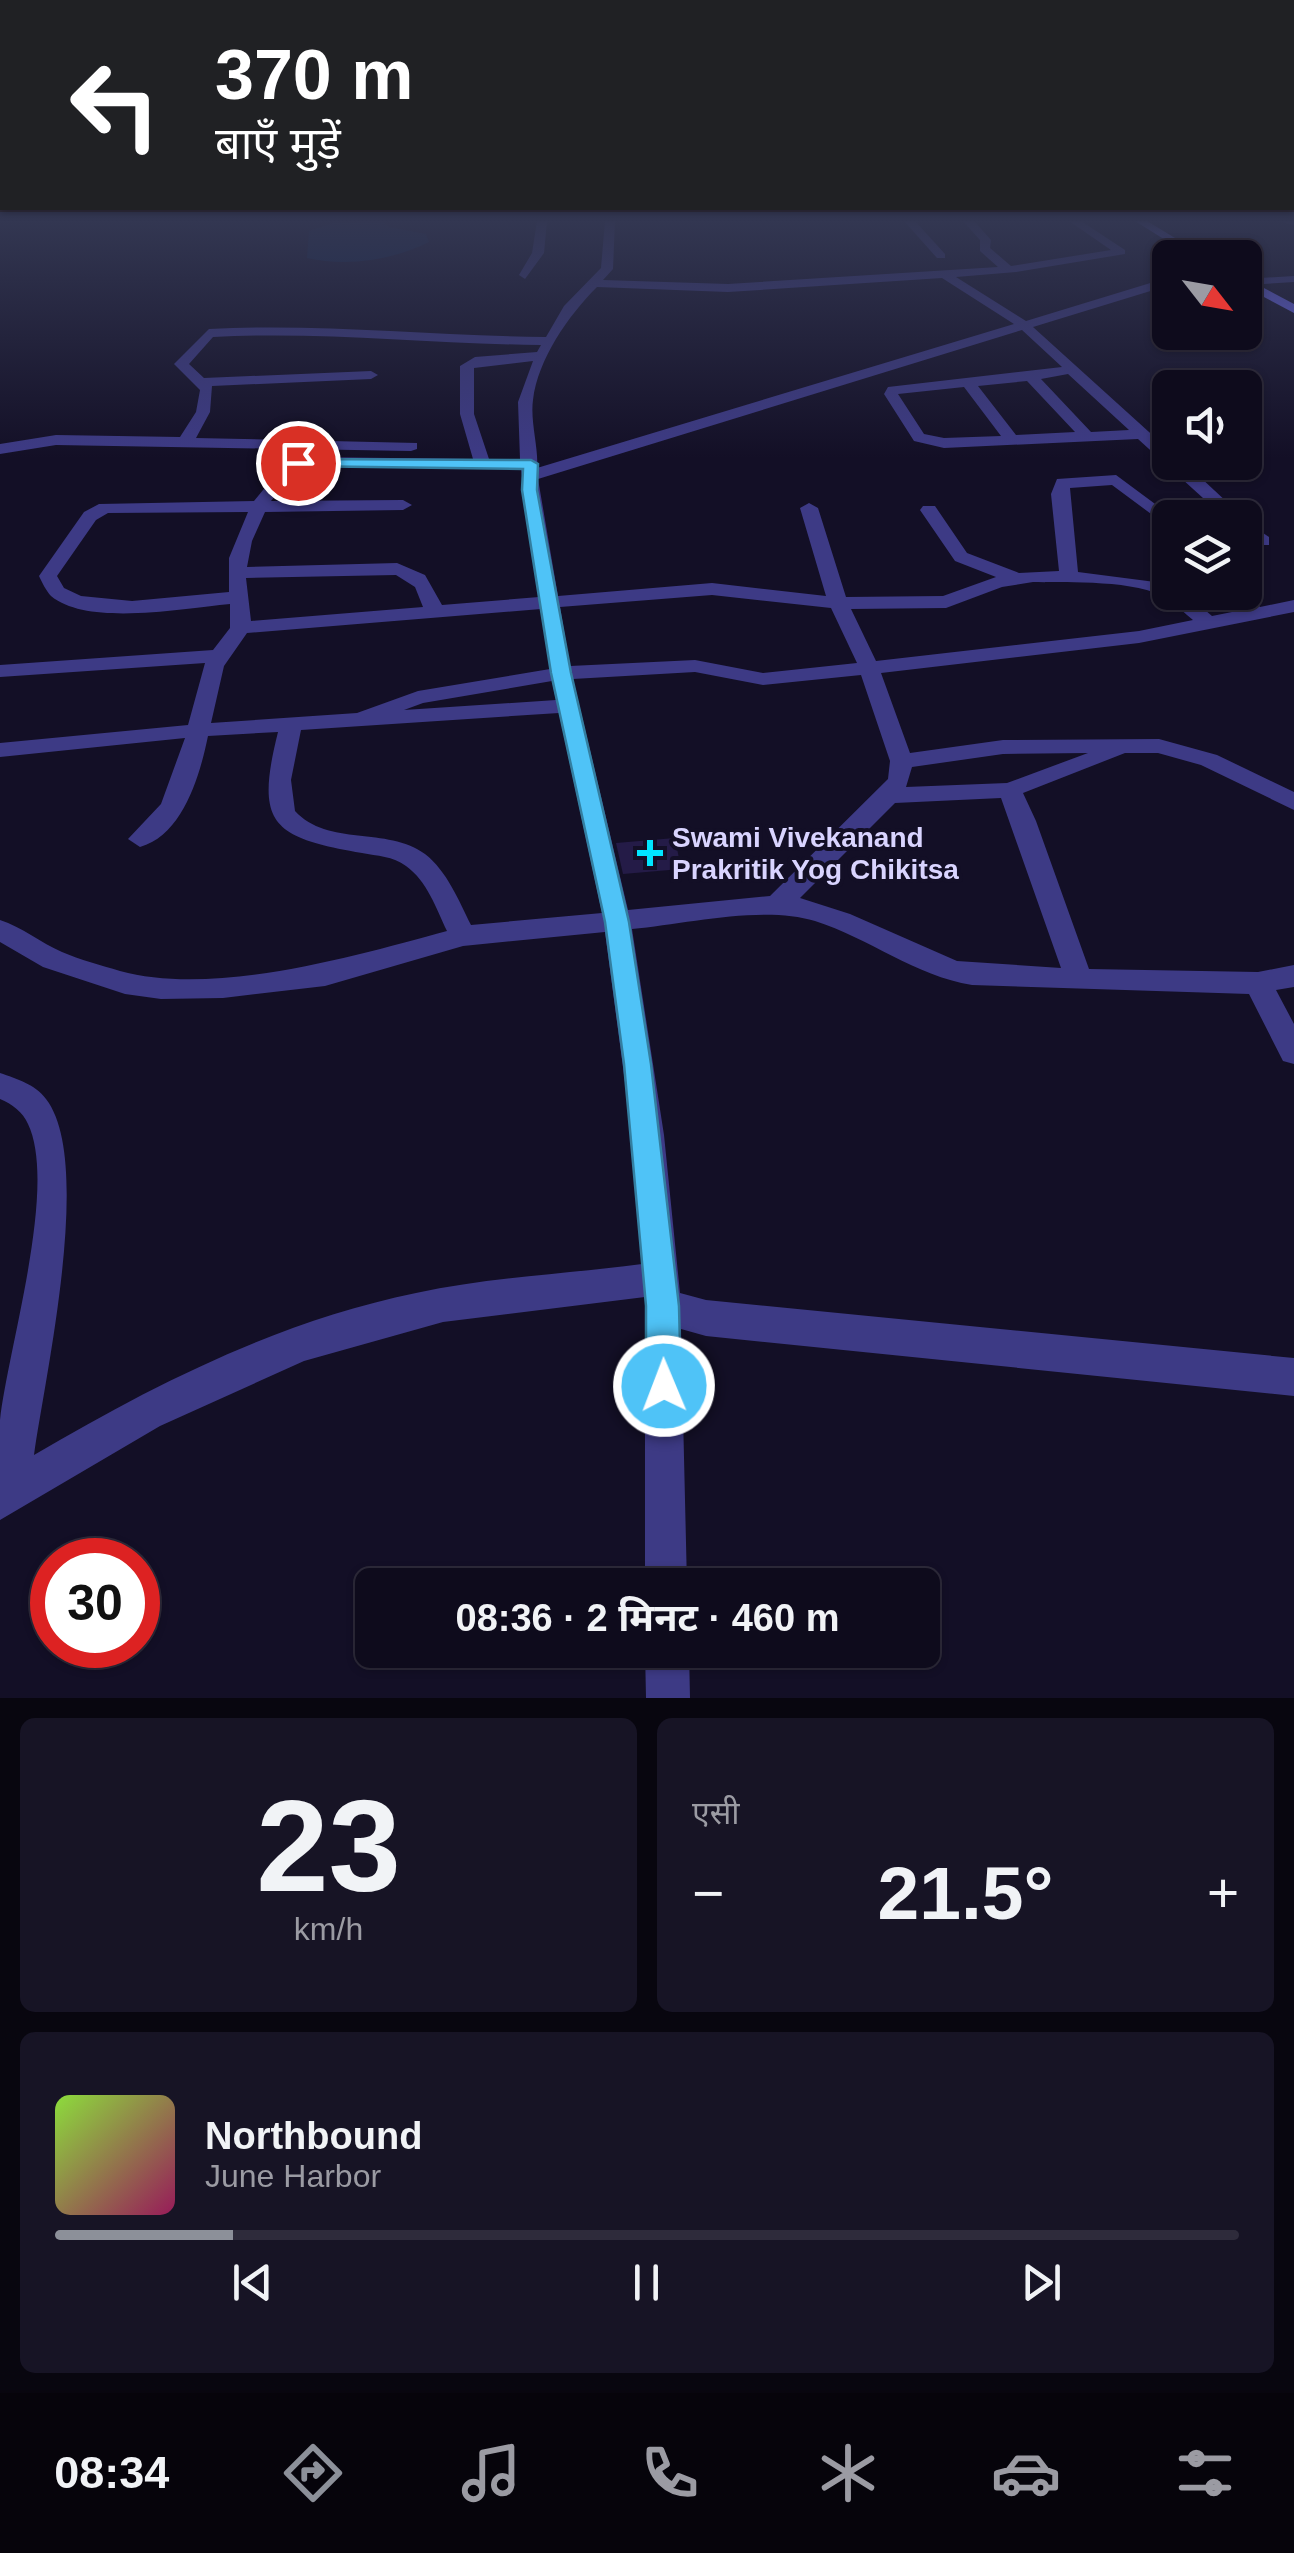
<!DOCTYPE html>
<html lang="hi">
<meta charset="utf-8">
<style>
:root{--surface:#0e0b1c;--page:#171425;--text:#f1f3f6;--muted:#9b9ba3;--line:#2e2b3b;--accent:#8c9099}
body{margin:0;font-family:Arial,"Noto Sans Devanagari",sans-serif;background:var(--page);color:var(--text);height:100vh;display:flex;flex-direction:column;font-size:38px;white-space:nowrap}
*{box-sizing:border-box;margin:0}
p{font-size:32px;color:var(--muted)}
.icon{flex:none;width:55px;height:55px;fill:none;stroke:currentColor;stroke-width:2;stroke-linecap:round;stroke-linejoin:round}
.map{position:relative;height:1698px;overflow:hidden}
.panel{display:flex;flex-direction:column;gap:20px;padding:20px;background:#08060f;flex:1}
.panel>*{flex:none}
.hud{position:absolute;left:0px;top:0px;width:1295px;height:210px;box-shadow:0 2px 8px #0004,0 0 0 2px var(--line);background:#202124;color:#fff;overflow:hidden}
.needle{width:65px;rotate:121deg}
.controls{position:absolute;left:1152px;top:240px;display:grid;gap:20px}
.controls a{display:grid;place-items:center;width:110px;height:110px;border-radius:15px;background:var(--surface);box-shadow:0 2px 8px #0004,0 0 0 2px var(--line);font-size:50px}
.speed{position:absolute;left:30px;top:1538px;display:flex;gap:20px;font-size:50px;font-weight:700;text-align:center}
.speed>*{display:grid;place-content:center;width:130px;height:130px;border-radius:50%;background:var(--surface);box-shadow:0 2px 8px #0004,0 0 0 2px var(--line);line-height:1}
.speed .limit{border:15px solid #d22;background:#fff;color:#111}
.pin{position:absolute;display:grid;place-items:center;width:85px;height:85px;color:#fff;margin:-42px;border:5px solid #fff;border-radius:50%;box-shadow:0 2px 10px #0007}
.me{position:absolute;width:110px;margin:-55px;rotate:359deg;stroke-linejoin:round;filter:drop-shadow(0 0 8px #0008)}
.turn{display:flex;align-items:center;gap:35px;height:210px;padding:0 50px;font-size:45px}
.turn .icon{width:130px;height:130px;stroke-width:2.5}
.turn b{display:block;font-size:70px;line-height:85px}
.big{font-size:75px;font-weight:700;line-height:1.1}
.panel .widget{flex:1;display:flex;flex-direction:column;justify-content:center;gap:15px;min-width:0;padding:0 35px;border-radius:15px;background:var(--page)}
.panel .dial{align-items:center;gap:0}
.dial b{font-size:130px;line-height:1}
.song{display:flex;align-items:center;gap:30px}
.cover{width:120px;height:120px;border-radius:15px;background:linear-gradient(135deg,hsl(90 70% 55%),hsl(330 70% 35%))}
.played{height:10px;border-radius:5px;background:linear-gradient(90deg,var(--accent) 15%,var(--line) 15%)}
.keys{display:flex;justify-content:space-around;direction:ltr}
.heat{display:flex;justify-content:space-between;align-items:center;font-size:55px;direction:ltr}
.panel .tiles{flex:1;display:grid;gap:20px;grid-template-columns:1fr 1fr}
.widget:last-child{grid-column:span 2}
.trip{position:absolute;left:355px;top:1568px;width:585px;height:100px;border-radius:15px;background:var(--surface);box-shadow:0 2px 8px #0004,0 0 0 2px var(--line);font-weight:700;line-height:100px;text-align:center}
.tabs{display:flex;height:160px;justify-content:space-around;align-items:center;background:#06040b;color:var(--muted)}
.tabs .icon{width:70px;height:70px}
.tabs .on{color:var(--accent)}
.tabs b{font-size:45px;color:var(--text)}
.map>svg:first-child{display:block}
.water{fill:#0c2248}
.building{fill:#241b47}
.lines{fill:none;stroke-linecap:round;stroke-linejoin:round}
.lane{stroke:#3d3a85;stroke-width:6}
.street{fill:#3d3a85;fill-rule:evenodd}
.secondary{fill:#6f6bff;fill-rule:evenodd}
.route{fill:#4fc3f7;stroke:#337fa1;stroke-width:2.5}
.poi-dot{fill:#00e5ff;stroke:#130f26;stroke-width:4}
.labels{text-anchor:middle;stroke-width:8;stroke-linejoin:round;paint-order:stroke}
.poi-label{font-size:28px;font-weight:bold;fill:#d9d4ff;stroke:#130f26;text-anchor:start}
</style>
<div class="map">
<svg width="1294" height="1698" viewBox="0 0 1294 1698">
<rect width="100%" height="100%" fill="#130f26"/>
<path class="water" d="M382,221L389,227L426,234L429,242C393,260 347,267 307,258L309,231L333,223Z"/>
<path class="building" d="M675,838L681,869L623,874L616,843Z"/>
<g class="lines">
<path class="lane" d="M1246,282L1294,279"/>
<path class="street" d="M537,221H547L544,253L525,279L519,275L532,253Z
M605,221H615L613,269L603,280L728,284L998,267L980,251V240L963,221H974L991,240L990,248L1011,266L1111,250L1069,221H1081L1125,250V254L1016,272L956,277L1026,321L1170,277V285L1033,327L1170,451V462H1184L1244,518H1225L1138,439L944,448L914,441L884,394L888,387L1062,367L1022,330L538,479L558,596L712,583L826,596L800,508L809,503L818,508L846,597L943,596L996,577L955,561L920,510L923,506H935L967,553L1019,573L1059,571L1051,494L1057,479L1116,475L1174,518H1170V528L1112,485L1070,488L1078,572L1163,583L1170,586V592H1184L1212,616L1242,610L1227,592L1245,590L1260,607L1294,600V612L1139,643L881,673L910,753L1003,740L1159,739L1217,755L1294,792V810L1201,765L1158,753H1125L1023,793L1036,821L1089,969L1258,972L1294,965V987L1276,990L1294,1024V1064L1283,1061L1249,994L972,985C915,976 869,938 815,921C763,905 686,924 632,929L664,1135L680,1293L706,1300L1294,1358V1396L706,1336L681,1329L687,1585H645V1297L443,1322L304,1361L160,1426L0,1520C0,1487 0,1453 0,1420C8,1348 58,1187 28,1124C23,1112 12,1104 0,1099V1073C17,1079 35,1084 46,1099C94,1161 45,1376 34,1455C153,1385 279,1321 416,1293C491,1277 567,1274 642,1264L632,1135L605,932L463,946L325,986L223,998L161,999L125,994L43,967L0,942V920C22,927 41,943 62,952C80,960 101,965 120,971C214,997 355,956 447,931C436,908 427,881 406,866C393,856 377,856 362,853C271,837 255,824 278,732L208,736C200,775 183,835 140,847L128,839L161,804L185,738L0,757V743L188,725L205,663L0,677V665L213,650L230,628V604C185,608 88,627 51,596C46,591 42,582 39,576L84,512L99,504L254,501L277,473L310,457L473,459L460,414V366L475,357L537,352L541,345C432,344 322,331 213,337L189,364L204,378L371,371L378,375L371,379L212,386L210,412L196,438L417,443V449L411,451L56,445L0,454V444L56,435L180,437L196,412L200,390L174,364L209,329C321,323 433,336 546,337L564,306L601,268ZM942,278L1014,324L537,468C539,449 530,422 533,400C538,359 568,316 597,287L728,292ZM533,361L518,402L520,459H489L474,414V368ZM1068,374L1129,430L1091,432L1041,379ZM1027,381L1075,432L1016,435L978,386ZM964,387L1001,436L944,438L924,434L898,394ZM311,467L521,469L539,597L442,605L425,575L397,563L247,567L252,541L265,512L403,510L412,505L403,500L271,501L289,480ZM248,512L229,558V592L132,601L81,596L64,588L57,576L96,520L108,513ZM396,575L415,587L423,607L251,621L246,578ZM1033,582C1070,583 1136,579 1168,599C1177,605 1185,614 1193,620L1139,631L876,661L851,609L946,608L1002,587ZM712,595L831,608L857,663L763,673L695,660L570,666L560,607ZM541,609L550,669L418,691L357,713L211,723L224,666L247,633ZM695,672L763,685L861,675L890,761L888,779L770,896L628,910L573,679ZM552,681L556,700L404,710L423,703ZM559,713L602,913L471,925C459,901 447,871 425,854C387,826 328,847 295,811L291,780L301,730ZM1088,753L1007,783L906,787L912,767L1003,754ZM1001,798L1061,968L957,961L850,914L800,898L895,803Z
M904,221H915L945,254V258H937Z
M1277,221H1294V225Z
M1245,521L1269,537V545H1257L1245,535Z
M645,1650H689L690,1698H646Z"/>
<path class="secondary" d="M1135,221H1147L1208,258H1194Z
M1245,278L1294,304V313L1245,287Z"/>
</g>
<linearGradient id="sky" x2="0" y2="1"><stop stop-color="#0a0815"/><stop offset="0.48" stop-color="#333752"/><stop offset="1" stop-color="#333752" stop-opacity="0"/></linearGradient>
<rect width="1294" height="458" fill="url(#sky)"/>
<path class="route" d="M298,459L531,460L538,464L537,490L571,673L629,922L651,1064L679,1306L681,1386L676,1398L664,1403L651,1398L646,1386V1306L624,1064L605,922L551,673L522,490L523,469L293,466V460Z"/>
<path class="poi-dot" d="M645 838h10v10h10v10h-10v10h-10v-10h-10v-10h10z"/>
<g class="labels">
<g class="poi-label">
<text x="672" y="847">Swami Vivekanand<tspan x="672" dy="32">Prakritik Yog Chikitsa</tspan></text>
</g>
</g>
</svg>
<div class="controls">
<a><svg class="needle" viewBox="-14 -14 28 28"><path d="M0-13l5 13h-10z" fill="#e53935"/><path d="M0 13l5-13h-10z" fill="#9b9ba3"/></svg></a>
<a><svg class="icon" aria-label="sound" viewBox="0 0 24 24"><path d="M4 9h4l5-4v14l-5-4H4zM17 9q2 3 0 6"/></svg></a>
<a><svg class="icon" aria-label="layers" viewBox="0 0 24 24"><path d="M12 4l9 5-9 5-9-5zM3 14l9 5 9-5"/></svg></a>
</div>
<div class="speed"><div class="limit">30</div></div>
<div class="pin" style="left:298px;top:463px;background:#d93025"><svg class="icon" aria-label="arrive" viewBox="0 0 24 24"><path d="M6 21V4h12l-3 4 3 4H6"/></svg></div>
<svg class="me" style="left:664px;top:1386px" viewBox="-20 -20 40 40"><circle r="17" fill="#4fc3f7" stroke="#fff" stroke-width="3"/><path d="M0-11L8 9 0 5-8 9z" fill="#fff"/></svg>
<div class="trip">08:36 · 2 मिनट · 460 m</div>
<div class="hud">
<div class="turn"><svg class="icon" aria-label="left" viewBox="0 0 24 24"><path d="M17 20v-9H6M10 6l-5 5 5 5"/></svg><div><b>370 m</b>बाएँ मुड़ें</div></div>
</div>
</div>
<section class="panel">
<div class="tiles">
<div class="widget dial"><b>23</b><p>km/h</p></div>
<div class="widget"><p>एसी</p>
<div class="heat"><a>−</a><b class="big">21.5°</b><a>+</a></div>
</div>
<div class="widget">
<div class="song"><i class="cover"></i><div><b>Northbound</b><p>June Harbor</p></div></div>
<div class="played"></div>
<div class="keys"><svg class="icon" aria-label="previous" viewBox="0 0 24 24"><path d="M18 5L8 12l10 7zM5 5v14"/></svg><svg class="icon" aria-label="pause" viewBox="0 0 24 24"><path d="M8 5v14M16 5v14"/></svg><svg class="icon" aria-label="next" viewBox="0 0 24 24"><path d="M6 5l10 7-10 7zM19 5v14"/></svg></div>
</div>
</div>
</section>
<nav class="tabs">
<b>08:34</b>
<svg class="icon on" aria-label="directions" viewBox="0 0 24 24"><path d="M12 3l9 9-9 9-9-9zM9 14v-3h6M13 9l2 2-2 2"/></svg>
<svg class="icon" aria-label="music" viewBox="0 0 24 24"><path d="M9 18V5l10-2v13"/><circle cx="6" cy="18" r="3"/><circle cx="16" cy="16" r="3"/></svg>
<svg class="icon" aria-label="phone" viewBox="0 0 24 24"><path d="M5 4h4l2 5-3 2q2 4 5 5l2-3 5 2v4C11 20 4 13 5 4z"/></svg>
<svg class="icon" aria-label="climate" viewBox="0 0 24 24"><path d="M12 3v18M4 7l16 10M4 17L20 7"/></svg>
<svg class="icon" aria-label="car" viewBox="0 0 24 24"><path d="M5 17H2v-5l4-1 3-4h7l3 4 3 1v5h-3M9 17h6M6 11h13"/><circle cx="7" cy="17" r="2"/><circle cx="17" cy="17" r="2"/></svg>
<svg class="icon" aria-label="filters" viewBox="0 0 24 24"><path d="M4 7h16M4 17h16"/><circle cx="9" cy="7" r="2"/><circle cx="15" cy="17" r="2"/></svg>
</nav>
